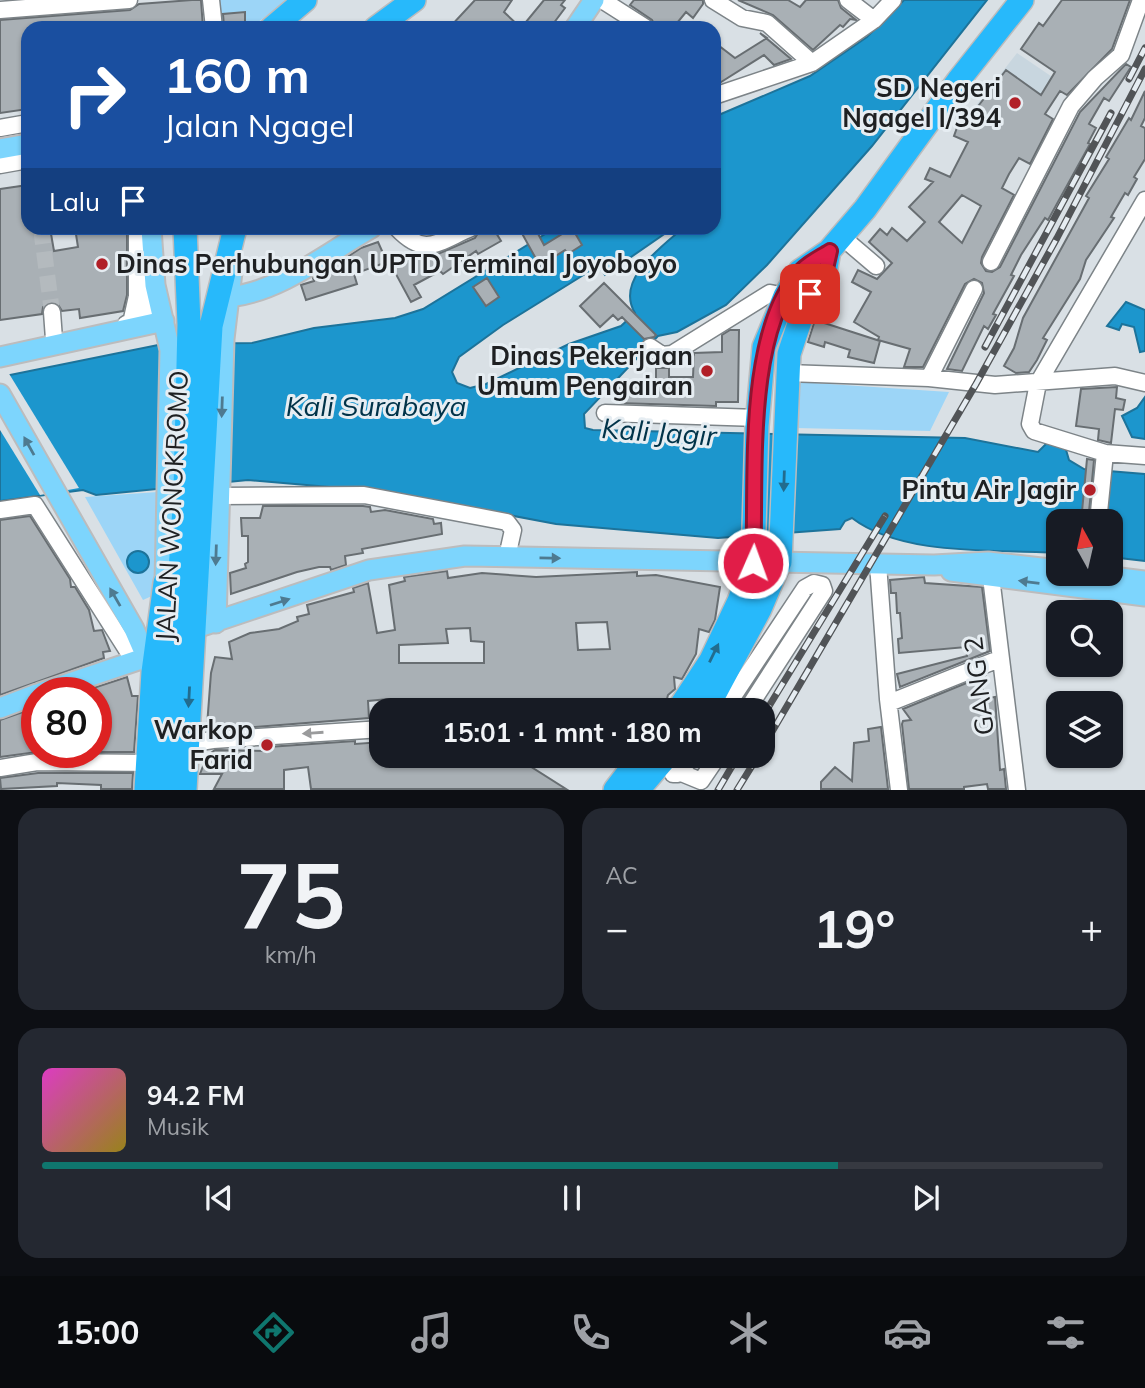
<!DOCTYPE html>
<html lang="id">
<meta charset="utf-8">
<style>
:root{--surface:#171b24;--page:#242831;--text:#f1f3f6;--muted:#9ea1a6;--line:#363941;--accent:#0f766e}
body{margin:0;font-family:Mulish,sans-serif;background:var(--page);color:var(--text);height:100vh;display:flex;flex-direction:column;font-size:26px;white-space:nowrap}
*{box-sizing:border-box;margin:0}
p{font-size:23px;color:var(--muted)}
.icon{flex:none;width:38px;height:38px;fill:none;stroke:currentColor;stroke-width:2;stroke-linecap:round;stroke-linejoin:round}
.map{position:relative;height:790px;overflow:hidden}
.side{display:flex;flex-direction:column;gap:18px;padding:18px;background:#0d0f14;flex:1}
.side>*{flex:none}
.banner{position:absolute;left:21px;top:21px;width:700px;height:214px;border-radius:21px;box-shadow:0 2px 5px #0004;background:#1a4fa0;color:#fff;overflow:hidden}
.needle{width:46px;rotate:352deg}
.controls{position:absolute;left:1046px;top:509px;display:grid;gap:14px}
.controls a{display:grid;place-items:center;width:77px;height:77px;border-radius:14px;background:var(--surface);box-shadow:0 2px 5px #0004;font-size:35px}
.speed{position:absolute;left:21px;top:677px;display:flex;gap:14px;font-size:35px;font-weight:700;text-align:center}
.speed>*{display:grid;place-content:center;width:91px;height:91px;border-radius:50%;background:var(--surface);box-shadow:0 2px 5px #0004;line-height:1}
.speed .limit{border:10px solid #d22;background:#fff;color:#111}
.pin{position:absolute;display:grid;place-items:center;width:60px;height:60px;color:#fff;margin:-30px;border-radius:14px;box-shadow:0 4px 10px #0006}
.me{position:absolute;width:77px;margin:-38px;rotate:2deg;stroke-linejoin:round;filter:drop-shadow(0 0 5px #0008)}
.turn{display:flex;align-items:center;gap:24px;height:147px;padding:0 28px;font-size:32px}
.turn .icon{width:91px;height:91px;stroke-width:2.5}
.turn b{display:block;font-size:49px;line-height:60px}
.then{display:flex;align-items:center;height:66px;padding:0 28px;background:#0003;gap:14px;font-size:26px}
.big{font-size:52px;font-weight:700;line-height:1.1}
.side .card{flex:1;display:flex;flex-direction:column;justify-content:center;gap:10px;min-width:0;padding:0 24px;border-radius:21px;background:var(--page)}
.side .dial{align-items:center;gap:0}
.dial b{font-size:91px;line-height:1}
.song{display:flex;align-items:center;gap:21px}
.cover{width:84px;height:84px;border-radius:10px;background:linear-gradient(135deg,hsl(310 70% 55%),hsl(50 70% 35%))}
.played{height:7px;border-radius:4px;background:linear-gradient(90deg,var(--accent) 75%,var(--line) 75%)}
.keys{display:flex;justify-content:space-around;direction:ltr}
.heat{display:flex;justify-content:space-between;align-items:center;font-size:38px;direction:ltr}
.side .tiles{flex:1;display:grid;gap:18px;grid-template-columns:1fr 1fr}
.card:last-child{grid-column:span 2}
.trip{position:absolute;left:369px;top:698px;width:406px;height:70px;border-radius:21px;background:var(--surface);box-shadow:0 2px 5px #0004;font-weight:700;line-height:70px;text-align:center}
.tab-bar{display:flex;height:112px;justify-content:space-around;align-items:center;background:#090b0e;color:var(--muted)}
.tab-bar .icon{width:49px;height:49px}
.tab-bar .selected{color:var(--accent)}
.tab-bar b{font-size:32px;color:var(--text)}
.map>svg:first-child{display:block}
.built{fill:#c8d6df}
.green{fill:#9cd5f7}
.water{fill:#1c96cd;stroke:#1d739a;stroke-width:2}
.pier{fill:#d9e0e5}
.building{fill:#a9b0b5;stroke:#686e72;stroke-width:2;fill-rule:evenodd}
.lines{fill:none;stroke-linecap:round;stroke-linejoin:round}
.minor-tunnel{stroke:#b4babe;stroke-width:16;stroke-dasharray:16 8;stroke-linecap:butt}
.minor-casing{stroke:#7d8488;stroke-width:19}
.major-casing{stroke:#bcbcbd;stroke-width:23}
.highway-casing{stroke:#bcbcbd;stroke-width:26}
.minor{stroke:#fff;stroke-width:16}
.major{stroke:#7dd5fd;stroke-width:19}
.highway{stroke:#27b9fb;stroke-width:23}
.rail-casing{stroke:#515457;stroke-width:7}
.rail{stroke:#e6edf2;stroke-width:4.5;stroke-dasharray:13;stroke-linecap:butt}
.oneway{fill:#4e7a90}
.oneway2{fill:#226c8e}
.oneway3{fill:#9a9b9c}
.route-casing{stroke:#92132f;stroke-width:18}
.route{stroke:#e11d48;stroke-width:12}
.poi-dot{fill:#b11f27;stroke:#e6edf2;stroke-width:2.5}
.labels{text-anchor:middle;stroke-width:6;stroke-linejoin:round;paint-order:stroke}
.poi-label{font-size:26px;font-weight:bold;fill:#1e2022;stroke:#e6edf2;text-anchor:end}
.street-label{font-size:26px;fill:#1e2022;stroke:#e6edf2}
.water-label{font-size:28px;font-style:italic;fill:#013349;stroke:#e6edf2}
</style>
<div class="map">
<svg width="1145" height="790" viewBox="0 0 1145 790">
<rect width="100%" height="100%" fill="#d9e0e5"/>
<path class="built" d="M1017,53L1064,85L1025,147L1003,149L964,121Z"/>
<path class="green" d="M215,0H288L250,28H221Z
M798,382L949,392L930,431L795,428Z
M158,492L154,595L143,600L85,497Z"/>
<path class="water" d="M904,0H987L872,146L767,265L726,305L677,332L658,336L584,414L585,428L593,430L965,438L1038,452L1048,442L1064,443L1069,460L1084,469L1145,474V561L1111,557V522H1059V553C996,549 903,557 852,518L845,521L840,529L718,538L556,524L388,492L248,480L96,495L83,490L0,501V377L163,344L252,343L314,328L395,318L423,309L555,228H673L605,275L598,266L503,325L459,357L452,372L457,383L470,388L486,384L569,344L621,326L635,313C615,280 660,248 683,228H714V117L810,76L867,37Z
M1126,302L1145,310V351L1140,352L1134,327L1122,324L1119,330L1107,326Z
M1145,397V439L1132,437L1122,416L1137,408Z
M127 562a11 11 0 1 1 22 0a11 11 0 1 1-22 0Z"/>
<path class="pier" d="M8,372L79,488L40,495L0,430V373Z"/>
<path class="building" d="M192,0H201L203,28H28V109L0,113V20L130,10L139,4Z
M475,0H512L504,12L521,28H449Z
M544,0H565L561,5L565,8L550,28H521Z
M634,0H703V4L693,18L686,12L673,28H656L652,20L630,5Z
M738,0H788L800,7L806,0H838L841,8L856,20L850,19L843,27L840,25L813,50L773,15Z
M1062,0H1130L1112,49L1067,95L1060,91L1045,114L1053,119L1030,164L1019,158L1009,174L1002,188L1014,195L982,257L981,263L986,271L992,272L1000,267L1080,112L1126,64L1131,67L1109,101L1104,98L1089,124L1096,128L1088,143L1090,144L1048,220L1045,218L1021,255L1011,275L1014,276L993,314L996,315L988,329L984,326L962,371L947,369L984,293L982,283L974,279L965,284L923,367H904L910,349L878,340L879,337L854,322L871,292L852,282L858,270L877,279L892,263L869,242L880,229L887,235L892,228L907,241L925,222L909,207L933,182L925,179L930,168L950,177L968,142L954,136L958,125L962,127L1006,70L1041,95L1055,72L1021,49L1039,23L1043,26ZM962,195L981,206L962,243L939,222Z
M245,12V25L224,26L223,14Z
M760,33L791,59L774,65L764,55L718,84L714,78V42L735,58L767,38Z
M1145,91V118L1141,126L1145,128V159L1134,177L1137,179L1128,195L1125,193L1111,217L1114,218L1086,260L1080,279L1043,338L1047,340L1037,360L1029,372L1016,373L1004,366L1014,348L1023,318L1089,198L1086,196L1109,159L1106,157L1129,118L1131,120Z
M28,185V228H50L54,251L78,247L75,228H127V295L123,311L80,318L79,309L62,311L57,303L51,302L43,307L42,314L0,320V189Z
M481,228L487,232L493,228L501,241L478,254L476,251L443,274L440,271L414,285L421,297L411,302L391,265L414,253L421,255L424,260L475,238Z
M519,228H535L544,245L572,228L582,245L568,254L565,250L540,266Z
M378,242L387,262L354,274L357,284L306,300L301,285L314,281L313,278L336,268L335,265L361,248Z
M487,278L499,297L486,306L473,287Z
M604,283L656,335L654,337L644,339L622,317L618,320L613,315L600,327L580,306Z
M815,320L880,341L874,363L848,357L850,350L825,342L824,347L808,342Z
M730,330H739L738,402H716V406L618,403L620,385L656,388V368H669V377H693L694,353L722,352V335Z
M1117,387L1116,398L1125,400L1123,410L1115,409L1111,443L1098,440L1099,429L1076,426L1081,389Z
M1087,459L1094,460L1088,522H1081Z
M263,506H363L370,507L371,512L385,510L433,519L434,524L441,523L442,534L362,549L363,553L345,556L346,565L331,570L330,567H319L297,572L231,594L230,573L246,568L245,564L248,562V536H242L241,518H260Z
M30,516L70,579L71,587H75L89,610L94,631L102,630L110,651L103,652L104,658L0,695V520Z
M447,571L448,578L482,573L536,577L637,572V576L656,575L720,587L715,620L709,632L699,629L696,654L682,679L674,677L675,689L668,695L664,710H390L388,699L368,701L369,718L255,727L207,726L211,673L215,657L232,659L229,642L250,633L279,629L298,621L297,617L309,614L307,605L354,592L353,588L368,583L377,633L395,630L389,585L405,581L404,577ZM607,622L610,649L578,650L576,623ZM470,628L471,641L484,642V663H399V645L448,643L446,629Z
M924,577L925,583L982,587L990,651L900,687L897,674L967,656L966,647L899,653L898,639L902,638L900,613H897L896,593H891L890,580Z
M986,675L981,679L984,699L995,697L1000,770L1004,769L1006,789H988L987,784L964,787V789H909L902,724L903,721L911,720L903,709Z
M127,677L132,696H138L134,752H96V693H78Z
M37,707V752L0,757V720Z
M881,727L888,789H821V782L835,767L852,781L854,743L869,741L868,729Z
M355,741V744L382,742V756H459L460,765L484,764L489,756H514L566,789H311L308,767L284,770V789H214L222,774H200L207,756L215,750L268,751V747Z
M38,773H133L132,789H101V785L57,783V786L1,789L0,778Z"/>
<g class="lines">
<path class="minor-tunnel" d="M41,228L52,312"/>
<defs>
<path id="minor" d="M211,0L214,28
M602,0L646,28
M713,0L742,18L767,23L812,63
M848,0L874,20
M0,10L129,0
M714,96L812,63L874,20L893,0
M0,128L28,123
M0,165L28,160
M397,228C425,258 438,242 471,228
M842,237L876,266
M991,262L1071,106L1095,78L1121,55L1141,0
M52,312L54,339
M131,323L137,296V228
M126,324L142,317L150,301L152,282
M650,347L662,355L672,354L770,293L785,296
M787,373L929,378L995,385L1115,376L1145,383
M929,378L974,289
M605,413L758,418
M1105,453L1145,456
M219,496L364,495L507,522L513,530L507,557
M0,510L35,505L134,661
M1098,522L1105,453L1034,431L1030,424L1038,383L1145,200
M878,564L888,699L899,790
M991,577L1017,790
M889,703L999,659
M724,710L805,588L814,583L822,585L824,591L747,710
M187,744L213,740L382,729
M0,768L37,762L158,763
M679,772L701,781L718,756
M673,774H678L693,756"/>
<path id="major" d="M575,28L594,0
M0,149L28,144
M151,228L155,285L170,350L165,583
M230,297C281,291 327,253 371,228
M0,357L164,321
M0,394L134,629L154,675
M951,571L1145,596
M1089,574L1145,581
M216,623L224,339L232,272
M193,629L369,570L465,556L934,565L988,562L1059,570
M40,693L147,657
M0,708L37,694"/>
<path id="highway" d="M272,28L305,0
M376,28L414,0
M678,710L711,660L739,601L753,563L757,426L764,347L785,296L800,271L829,251L865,209L958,81L1022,0
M706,710L760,609L780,562L789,354L806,303L825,273L829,251
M146,790L153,672L165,583
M167,790L185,489L189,324L185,228
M185,790L211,326L235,228
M615,790L641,756
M638,790L667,756"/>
</defs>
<use href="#minor" class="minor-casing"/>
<use href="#major" class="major-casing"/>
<use href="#highway" class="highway-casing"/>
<use href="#minor" class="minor"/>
<use href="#major" class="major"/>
<use href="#highway" class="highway"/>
<defs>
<path id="rail" d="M1129,79L1145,48
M985,347L1111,113
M763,716L885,516
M763,747L976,384L1057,238L1145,69
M718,790L738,756
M737,790L758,756"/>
</defs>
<use href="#rail" class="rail-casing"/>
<use href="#rail" class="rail"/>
</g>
<defs><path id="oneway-solid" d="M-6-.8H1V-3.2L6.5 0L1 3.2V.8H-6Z" transform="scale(1.75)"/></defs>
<g class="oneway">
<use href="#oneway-solid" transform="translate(222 407) rotate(92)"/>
<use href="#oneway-solid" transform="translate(29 446) rotate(-119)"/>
<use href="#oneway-solid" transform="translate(216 555) rotate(92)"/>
<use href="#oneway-solid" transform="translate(550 558) rotate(1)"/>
<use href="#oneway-solid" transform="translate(1029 582) rotate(-173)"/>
<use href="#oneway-solid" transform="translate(115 597) rotate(-120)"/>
<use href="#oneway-solid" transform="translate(280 602) rotate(-18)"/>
</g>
<g class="oneway2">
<use href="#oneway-solid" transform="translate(784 481) rotate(92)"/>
<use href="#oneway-solid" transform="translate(714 653) rotate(-64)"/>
<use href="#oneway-solid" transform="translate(189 697) rotate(93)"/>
</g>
<use class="oneway3" href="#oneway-solid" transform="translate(313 733) rotate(176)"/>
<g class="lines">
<defs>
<path id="route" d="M753,563C757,481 744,338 799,273C807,263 819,258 830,251L825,273L810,294"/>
</defs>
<use href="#route" class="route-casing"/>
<use href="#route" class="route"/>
</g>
<g class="poi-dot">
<circle cx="1015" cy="103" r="7"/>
<circle cx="102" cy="264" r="7"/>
<circle cx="707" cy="371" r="7"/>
<circle cx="1090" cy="490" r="7"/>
<circle cx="267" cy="745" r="7"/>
</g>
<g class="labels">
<g class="poi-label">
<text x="1001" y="97">SD Negeri<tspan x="1001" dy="30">Ngagel I/394</tspan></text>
<text x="116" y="273" text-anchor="start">Dinas Perhubungan UPTD Terminal Joyoboyo</text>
<text x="693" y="365">Dinas Pekerjaan<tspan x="693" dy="30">Umum Pengairan</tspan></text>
<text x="1076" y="499">Pintu Air Jagir</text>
<text x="253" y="739">Warkop<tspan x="253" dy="30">Farid</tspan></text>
</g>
<g class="street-label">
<text transform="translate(172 506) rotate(-87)" y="9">JALAN WONOKROMO</text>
<text transform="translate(979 686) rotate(-97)" y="9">GANG 2</text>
</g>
<g class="water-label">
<text x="376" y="416">Kali Surabaya</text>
<text transform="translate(659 432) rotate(4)" y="10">Kali Jagir</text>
</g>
</g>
</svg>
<div class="controls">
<a><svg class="needle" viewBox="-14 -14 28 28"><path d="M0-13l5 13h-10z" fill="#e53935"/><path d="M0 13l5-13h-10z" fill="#9ea1a6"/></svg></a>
<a><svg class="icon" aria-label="search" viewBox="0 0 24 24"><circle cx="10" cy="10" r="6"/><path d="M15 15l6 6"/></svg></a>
<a><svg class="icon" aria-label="layers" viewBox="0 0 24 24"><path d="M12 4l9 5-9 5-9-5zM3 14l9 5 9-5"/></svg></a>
</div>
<div class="speed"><div class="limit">80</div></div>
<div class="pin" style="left:810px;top:294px;background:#d93025"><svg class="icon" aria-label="arrive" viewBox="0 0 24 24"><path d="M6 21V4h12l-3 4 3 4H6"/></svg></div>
<svg class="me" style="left:753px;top:563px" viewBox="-20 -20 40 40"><circle r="17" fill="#e11d48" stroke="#fff" stroke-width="3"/><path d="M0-11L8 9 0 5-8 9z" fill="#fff"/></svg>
<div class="trip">15:01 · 1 mnt · 180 m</div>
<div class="banner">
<div class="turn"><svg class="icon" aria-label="right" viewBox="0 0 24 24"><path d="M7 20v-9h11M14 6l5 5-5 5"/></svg><div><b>160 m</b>Jalan Ngagel</div></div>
<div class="then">Lalu<svg class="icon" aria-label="arrive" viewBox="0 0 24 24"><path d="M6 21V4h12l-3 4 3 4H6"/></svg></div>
</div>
</div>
<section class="side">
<div class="tiles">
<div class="card dial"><b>75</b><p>km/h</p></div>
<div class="card"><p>AC</p>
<div class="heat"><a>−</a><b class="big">19°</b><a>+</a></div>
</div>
<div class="card">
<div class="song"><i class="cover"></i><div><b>94.2 FM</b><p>Musik</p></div></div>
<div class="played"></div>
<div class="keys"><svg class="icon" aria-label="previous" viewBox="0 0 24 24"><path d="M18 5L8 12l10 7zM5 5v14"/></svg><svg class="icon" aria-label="pause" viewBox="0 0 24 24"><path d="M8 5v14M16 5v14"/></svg><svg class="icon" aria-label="next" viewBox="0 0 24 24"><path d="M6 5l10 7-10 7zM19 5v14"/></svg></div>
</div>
</div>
</section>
<nav class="tab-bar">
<b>15:00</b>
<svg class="icon selected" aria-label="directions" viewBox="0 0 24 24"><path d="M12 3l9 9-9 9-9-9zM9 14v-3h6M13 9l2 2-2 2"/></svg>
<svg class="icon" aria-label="music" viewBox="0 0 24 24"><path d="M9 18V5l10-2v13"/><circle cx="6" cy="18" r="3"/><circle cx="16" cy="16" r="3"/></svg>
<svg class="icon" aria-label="phone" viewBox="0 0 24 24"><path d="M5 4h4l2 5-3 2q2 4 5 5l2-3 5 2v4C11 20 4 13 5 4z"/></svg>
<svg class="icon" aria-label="climate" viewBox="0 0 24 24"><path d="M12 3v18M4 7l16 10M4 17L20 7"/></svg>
<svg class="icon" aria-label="car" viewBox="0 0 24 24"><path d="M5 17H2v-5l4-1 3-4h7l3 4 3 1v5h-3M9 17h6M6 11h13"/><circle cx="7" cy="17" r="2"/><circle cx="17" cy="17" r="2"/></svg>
<svg class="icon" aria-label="filters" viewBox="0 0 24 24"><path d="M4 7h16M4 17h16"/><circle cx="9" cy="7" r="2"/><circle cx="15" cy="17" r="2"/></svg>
</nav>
